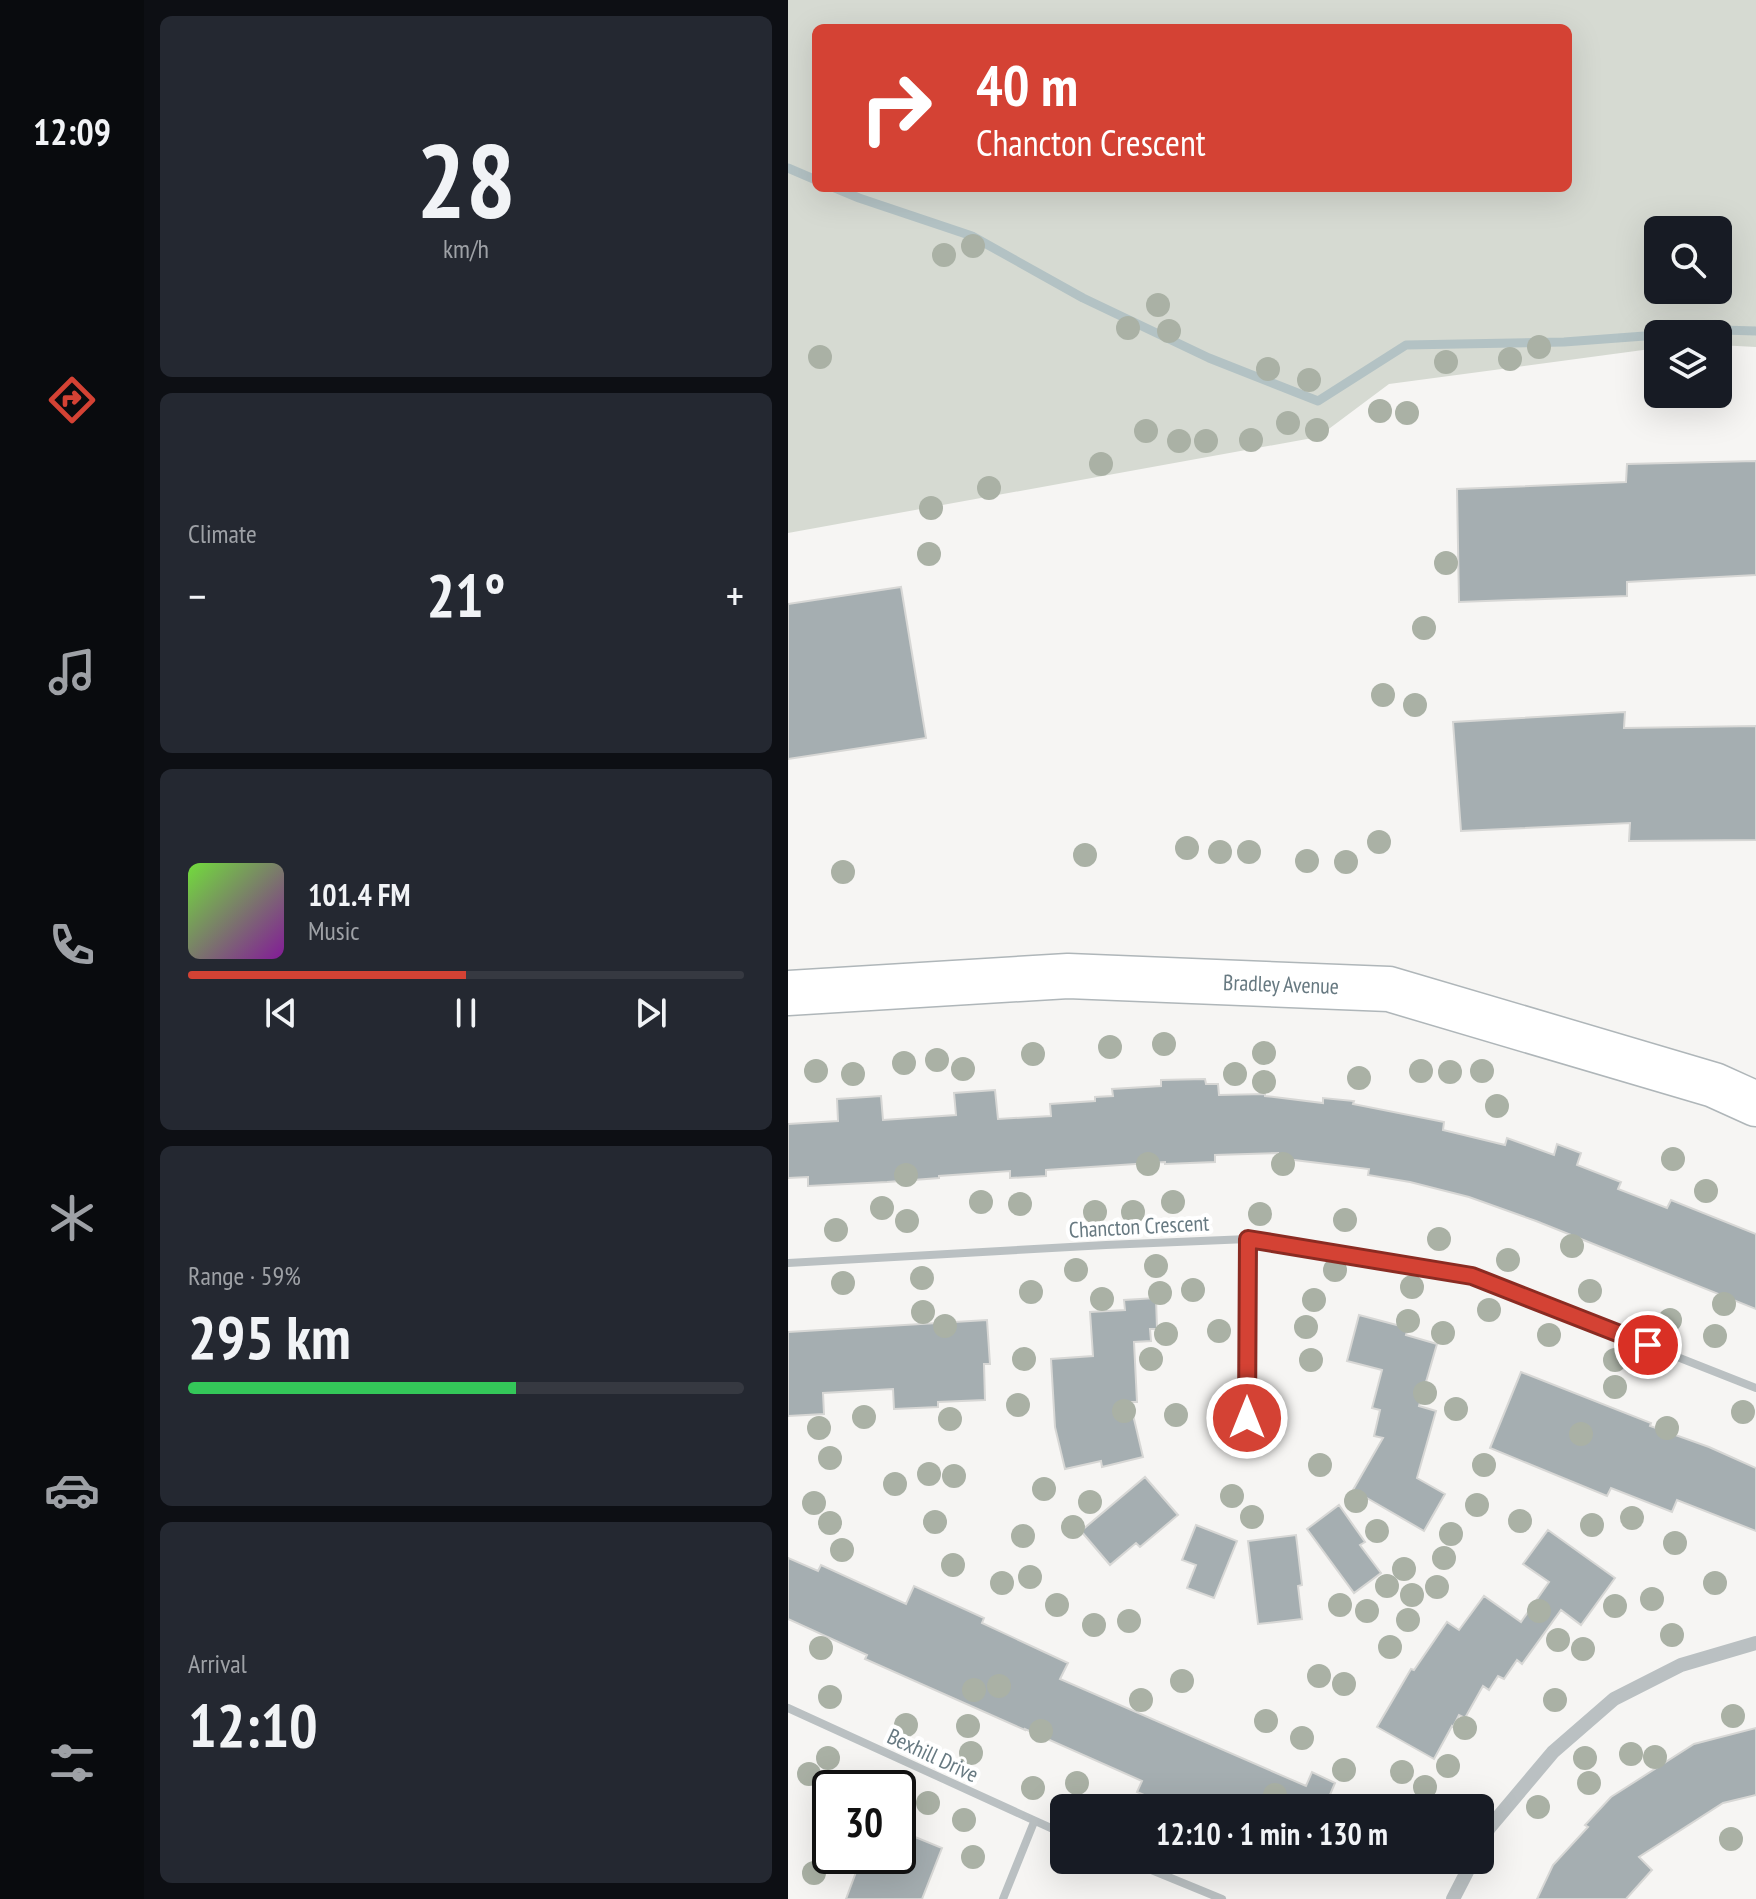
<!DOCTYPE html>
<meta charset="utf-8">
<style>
:root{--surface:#171b24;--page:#242831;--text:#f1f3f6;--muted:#9ea1a6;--line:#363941;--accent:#d44234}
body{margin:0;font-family:"PT Sans Narrow",sans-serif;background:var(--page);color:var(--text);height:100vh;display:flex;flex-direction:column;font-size:30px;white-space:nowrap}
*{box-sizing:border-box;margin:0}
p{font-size:26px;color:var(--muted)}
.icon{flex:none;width:44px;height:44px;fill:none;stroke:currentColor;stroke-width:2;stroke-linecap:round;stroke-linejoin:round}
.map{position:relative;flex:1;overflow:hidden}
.drawer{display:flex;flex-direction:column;gap:16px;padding:16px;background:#0d0f14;width:644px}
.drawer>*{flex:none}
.banner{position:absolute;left:24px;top:24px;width:760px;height:168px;border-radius:12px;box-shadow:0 8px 32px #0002;background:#d44234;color:#fff;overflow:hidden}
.controls{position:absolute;left:856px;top:216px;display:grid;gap:16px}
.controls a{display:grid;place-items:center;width:88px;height:88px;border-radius:12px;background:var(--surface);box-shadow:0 8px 32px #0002;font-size:40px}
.speed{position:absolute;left:24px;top:1770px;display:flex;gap:16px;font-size:40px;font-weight:700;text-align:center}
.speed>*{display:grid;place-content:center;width:104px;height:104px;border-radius:50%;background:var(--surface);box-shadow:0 8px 32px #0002;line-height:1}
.speed .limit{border:4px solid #111;border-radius:12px;background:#fff;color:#111}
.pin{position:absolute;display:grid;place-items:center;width:68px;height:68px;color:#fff;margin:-34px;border:4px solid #fff;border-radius:50%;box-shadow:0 2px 8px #0007}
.me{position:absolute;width:88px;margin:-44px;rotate:0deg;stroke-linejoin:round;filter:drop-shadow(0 0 6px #0008)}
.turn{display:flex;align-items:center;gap:28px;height:168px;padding:0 32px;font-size:36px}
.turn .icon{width:104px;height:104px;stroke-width:2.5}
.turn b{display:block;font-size:56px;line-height:68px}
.big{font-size:60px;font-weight:600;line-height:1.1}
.drawer .widget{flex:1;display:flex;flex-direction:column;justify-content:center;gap:12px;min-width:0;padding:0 28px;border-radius:12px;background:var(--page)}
.drawer .dial{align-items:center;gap:0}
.dial b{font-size:104px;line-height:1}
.song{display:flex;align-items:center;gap:24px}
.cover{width:96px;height:96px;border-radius:12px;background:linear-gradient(135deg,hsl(100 70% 55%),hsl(290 70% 35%))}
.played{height:8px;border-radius:4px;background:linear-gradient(90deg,var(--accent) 50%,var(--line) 50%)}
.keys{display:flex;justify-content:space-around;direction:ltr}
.heat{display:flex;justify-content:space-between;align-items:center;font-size:44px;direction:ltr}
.charge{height:12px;border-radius:6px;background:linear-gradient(90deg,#34c759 59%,var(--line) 0)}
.trip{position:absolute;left:262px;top:1794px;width:444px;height:80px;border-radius:12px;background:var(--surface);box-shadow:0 8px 32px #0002;font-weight:600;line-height:80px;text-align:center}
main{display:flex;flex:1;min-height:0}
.tabs{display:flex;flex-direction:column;width:144px;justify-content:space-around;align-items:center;background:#090b0e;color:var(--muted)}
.tabs .icon{width:56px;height:56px}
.tabs .on{color:var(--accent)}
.tabs b{font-size:36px;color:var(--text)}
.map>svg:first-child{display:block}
.green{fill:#d6dad2;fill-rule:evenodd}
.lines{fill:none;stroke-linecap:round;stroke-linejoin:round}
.stream{stroke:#b3c2c4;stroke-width:9}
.building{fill:#a5aeb1;stroke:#d7d7d5;stroke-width:2}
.secondary-casing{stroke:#afb6b9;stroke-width:47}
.minor{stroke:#bac0c2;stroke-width:8}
.tertiary{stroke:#bac0c2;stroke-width:14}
.secondary{stroke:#fff;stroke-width:44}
.tree{fill:#aab1a5}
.route-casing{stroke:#8a2b22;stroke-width:20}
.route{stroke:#d44234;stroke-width:14}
.labels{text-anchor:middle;stroke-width:8;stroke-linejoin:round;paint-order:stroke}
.street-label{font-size:22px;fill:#677981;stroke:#fff}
</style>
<main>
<nav class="tabs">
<b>12:09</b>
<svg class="icon on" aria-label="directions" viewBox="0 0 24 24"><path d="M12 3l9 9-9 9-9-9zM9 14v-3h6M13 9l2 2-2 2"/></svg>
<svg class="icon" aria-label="music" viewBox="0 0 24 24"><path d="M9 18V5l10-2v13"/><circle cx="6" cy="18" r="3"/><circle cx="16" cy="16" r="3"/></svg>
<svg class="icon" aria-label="phone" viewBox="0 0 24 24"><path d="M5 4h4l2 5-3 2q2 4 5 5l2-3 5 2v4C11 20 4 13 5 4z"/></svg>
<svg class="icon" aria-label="climate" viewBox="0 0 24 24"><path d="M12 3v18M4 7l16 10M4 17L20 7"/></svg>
<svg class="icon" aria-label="car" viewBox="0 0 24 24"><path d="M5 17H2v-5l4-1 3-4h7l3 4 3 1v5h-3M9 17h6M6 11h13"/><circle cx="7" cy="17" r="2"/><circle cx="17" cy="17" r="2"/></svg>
<svg class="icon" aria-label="filters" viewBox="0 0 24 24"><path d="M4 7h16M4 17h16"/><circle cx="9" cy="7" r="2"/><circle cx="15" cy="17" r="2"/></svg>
</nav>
<section class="drawer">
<div class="widget dial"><b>28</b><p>km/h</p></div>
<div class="widget"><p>Climate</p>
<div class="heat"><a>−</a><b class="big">21°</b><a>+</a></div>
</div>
<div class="widget">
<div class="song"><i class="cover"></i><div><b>101.4 FM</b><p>Music</p></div></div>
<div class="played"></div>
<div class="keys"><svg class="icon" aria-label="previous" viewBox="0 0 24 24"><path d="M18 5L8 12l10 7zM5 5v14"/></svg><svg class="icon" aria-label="pause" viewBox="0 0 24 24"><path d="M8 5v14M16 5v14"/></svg><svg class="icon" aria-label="next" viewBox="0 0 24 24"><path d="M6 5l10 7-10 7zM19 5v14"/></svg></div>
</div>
<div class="widget"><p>Range · 59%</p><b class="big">295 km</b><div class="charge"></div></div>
<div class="widget"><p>Arrival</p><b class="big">12:10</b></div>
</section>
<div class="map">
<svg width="968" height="1899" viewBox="0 0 968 1899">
<rect width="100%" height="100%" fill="#f6f5f3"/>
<path class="green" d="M0,0H968V347L930,345V334H870V348L601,384L530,437L0,533ZM28,28H780V188H28ZM870,230H930V290H870Z"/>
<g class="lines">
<path class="stream" d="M0,168L28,180
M47,188L71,198L184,236L295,298L421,358L530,401L618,345L776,342L870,335
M886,334L934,330L968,331"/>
</g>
<path class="building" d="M968,461V575L839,582V596L671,602L669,489L838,482L839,464Z
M113,587L138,738L0,759V604Z
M837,712L836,728L968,726V840L841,841L842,823L673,831L665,722Z
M417,1079L418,1084H430L431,1095L477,1094V1096L535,1103V1098L566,1101L565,1104L656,1122L655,1130L717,1145L719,1138L766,1155L769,1144L793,1153L789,1165L833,1182L830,1189L879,1208L883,1200L968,1234V1309L748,1221L681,1197L622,1182L580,1175L581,1169L490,1158V1153L427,1155V1162L377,1164V1162L258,1170V1176L222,1178V1171L151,1176V1178L99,1182L20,1186V1177L0,1178V1124L50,1121L49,1099L93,1096L95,1120L168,1115L166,1093L207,1090L210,1119L263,1116L262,1104L307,1101V1097L325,1096L324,1089L373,1086V1080Z
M368,1298L369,1329H362L363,1341L346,1342L349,1402H342L355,1457L314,1467L313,1461L277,1469L267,1427L263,1359L305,1356L302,1312L337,1310L336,1300Z
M571,1315L620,1328L618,1335L649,1344L631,1406L648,1411L629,1478L657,1494L636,1531L565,1490L595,1438L586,1436L592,1410L584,1408L594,1370L559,1361Z
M199,1320L202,1364H196L197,1400L150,1402V1407L106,1409L105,1389L35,1393L36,1414L0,1416V1332Z
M733,1372L863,1423L862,1426L921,1447L968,1468V1531L889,1500L884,1512L823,1488L819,1496L702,1448Z
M357,1477L390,1515L352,1547L348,1543L322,1565L293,1531Z
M551,1505L577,1542L572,1545L593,1573L566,1593L519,1529Z
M408,1525L449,1541L426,1598L399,1588L408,1565L394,1560Z
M760,1530L827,1578L793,1625L773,1610L734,1664L729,1660L716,1679L710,1676L701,1690L695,1686L677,1718L671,1715L665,1727L664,1726L646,1759L589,1727L623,1669L626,1670L659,1622L671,1630L696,1596L733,1622L761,1582L735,1564Z
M508,1535L514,1585L510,1586L514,1619L470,1624L460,1541Z
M0,1558L30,1571L33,1565L118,1604L126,1586L196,1618L194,1623L280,1663L272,1679L518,1786L524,1772L547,1783L541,1797L566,1808H416L391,1798L386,1808L349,1792L354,1781L237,1729V1730L77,1659L79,1655L0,1619Z
M968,1728V1795L935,1803L851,1857L864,1870L838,1899H749L765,1865L800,1827L797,1825L823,1797L906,1744Z
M110,1830L154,1848L134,1899H58L74,1856H110Z"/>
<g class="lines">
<defs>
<path id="secondary" d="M0,993L280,976L601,989L926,1085L968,1104"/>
</defs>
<use href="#secondary" class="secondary-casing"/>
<path class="minor" d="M0,1263L318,1245L460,1239L684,1276L968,1388
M459,1418L460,1239
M0,1708L276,1834
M339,1860L434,1899
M215,1899L246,1822"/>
<path class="tertiary" d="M692,1845L701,1828L765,1752L826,1699L893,1665L968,1643
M665,1899L685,1860"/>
<use href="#secondary" class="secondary"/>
</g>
<g class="tree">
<circle cx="185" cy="246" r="12"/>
<circle cx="156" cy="255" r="12"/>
<circle cx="370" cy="305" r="12"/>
<circle cx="340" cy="328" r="12"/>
<circle cx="381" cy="331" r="12"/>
<circle cx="751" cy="347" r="12"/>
<circle cx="32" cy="357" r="12"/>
<circle cx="722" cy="359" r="12"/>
<circle cx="658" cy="362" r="12"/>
<circle cx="480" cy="369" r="12"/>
<circle cx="521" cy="380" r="12"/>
<circle cx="592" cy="411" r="12"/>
<circle cx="619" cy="413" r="12"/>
<circle cx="500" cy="423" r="12"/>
<circle cx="529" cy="430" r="12"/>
<circle cx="358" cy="431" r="12"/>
<circle cx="463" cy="440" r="12"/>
<circle cx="391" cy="441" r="12"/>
<circle cx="418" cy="441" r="12"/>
<circle cx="313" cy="464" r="12"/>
<circle cx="201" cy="488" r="12"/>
<circle cx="143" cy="508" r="12"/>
<circle cx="141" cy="554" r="12"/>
<circle cx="658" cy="563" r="12"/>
<circle cx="636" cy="628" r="12"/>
<circle cx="595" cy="695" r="12"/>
<circle cx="627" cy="705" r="12"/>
<circle cx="591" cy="842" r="12"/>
<circle cx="399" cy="848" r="12"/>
<circle cx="432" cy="852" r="12"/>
<circle cx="461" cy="852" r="12"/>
<circle cx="297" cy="855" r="12"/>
<circle cx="519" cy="861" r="12"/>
<circle cx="558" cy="862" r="12"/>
<circle cx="55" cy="872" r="12"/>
<circle cx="376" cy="1044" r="12"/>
<circle cx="322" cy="1047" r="12"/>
<circle cx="476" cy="1053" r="12"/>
<circle cx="245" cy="1054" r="12"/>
<circle cx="149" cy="1060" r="12"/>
<circle cx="116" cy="1063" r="12"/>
<circle cx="175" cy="1069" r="12"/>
<circle cx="28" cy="1071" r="12"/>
<circle cx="633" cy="1071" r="12"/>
<circle cx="694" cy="1071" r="12"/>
<circle cx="662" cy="1072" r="12"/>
<circle cx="65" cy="1074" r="12"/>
<circle cx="447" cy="1074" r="12"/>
<circle cx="571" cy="1078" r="12"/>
<circle cx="476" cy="1082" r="12"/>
<circle cx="709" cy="1106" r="12"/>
<circle cx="885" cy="1159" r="12"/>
<circle cx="360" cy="1164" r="12"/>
<circle cx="495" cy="1164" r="12"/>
<circle cx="118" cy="1175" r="12"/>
<circle cx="918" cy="1191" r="12"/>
<circle cx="193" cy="1202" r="12"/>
<circle cx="385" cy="1202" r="12"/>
<circle cx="232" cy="1204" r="12"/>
<circle cx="94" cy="1208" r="12"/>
<circle cx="307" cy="1212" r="12"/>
<circle cx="345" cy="1212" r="12"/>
<circle cx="472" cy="1214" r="12"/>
<circle cx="557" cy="1220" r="12"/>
<circle cx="119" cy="1221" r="12"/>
<circle cx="48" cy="1230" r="12"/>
<circle cx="651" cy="1239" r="12"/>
<circle cx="784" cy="1246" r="12"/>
<circle cx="720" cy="1260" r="12"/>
<circle cx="368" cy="1266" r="12"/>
<circle cx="288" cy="1270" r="12"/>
<circle cx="547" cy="1270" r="12"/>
<circle cx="134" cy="1278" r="12"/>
<circle cx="55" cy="1283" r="12"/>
<circle cx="624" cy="1287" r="12"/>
<circle cx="405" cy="1290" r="12"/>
<circle cx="802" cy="1291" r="12"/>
<circle cx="243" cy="1292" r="12"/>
<circle cx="372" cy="1293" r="12"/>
<circle cx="314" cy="1299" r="12"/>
<circle cx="526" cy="1300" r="12"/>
<circle cx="936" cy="1304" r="12"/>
<circle cx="701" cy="1310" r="12"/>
<circle cx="135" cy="1312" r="12"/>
<circle cx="882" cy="1320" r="12"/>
<circle cx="620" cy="1321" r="12"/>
<circle cx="157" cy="1326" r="12"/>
<circle cx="518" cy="1327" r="12"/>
<circle cx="431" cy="1331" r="12"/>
<circle cx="655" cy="1333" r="12"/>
<circle cx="378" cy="1334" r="12"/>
<circle cx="761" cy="1335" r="12"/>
<circle cx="927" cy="1336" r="12"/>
<circle cx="236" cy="1359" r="12"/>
<circle cx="363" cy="1359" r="12"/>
<circle cx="523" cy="1360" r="12"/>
<circle cx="827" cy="1360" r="12"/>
<circle cx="827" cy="1387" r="12"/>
<circle cx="637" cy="1393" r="12"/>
<circle cx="230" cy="1405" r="12"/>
<circle cx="668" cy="1409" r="12"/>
<circle cx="336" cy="1411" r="12"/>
<circle cx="955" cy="1412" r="12"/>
<circle cx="388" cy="1415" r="12"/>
<circle cx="76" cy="1417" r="12"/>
<circle cx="162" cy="1419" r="12"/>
<circle cx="31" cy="1428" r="12"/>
<circle cx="879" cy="1428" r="12"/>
<circle cx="793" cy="1434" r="12"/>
<circle cx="42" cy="1458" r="12"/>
<circle cx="532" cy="1465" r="12"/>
<circle cx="696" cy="1465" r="12"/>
<circle cx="141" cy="1474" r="12"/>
<circle cx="166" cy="1476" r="12"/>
<circle cx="107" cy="1484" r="12"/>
<circle cx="256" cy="1489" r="12"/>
<circle cx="444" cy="1496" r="12"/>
<circle cx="568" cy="1501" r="12"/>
<circle cx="302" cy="1502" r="12"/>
<circle cx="26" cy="1503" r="12"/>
<circle cx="689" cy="1505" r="12"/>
<circle cx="464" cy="1517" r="12"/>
<circle cx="844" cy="1518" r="12"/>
<circle cx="732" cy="1521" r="12"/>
<circle cx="147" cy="1522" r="12"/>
<circle cx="42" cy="1523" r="12"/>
<circle cx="804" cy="1525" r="12"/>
<circle cx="285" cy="1527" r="12"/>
<circle cx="589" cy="1531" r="12"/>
<circle cx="663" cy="1534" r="12"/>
<circle cx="235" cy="1536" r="12"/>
<circle cx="887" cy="1543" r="12"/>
<circle cx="54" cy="1550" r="12"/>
<circle cx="656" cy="1558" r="12"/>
<circle cx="165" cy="1565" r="12"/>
<circle cx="616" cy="1569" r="12"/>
<circle cx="242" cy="1577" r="12"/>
<circle cx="214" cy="1583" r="12"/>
<circle cx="927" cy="1583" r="12"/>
<circle cx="599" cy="1586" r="12"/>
<circle cx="649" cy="1587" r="12"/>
<circle cx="624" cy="1595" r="12"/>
<circle cx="864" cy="1599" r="12"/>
<circle cx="269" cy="1605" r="12"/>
<circle cx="552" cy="1605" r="12"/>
<circle cx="827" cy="1606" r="12"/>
<circle cx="579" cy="1611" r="12"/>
<circle cx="751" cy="1611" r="12"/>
<circle cx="620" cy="1620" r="12"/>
<circle cx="341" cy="1621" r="12"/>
<circle cx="306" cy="1625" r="12"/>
<circle cx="884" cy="1635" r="12"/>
<circle cx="770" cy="1640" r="12"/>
<circle cx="602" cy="1647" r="12"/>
<circle cx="33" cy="1648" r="12"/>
<circle cx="795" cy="1649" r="12"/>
<circle cx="531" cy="1676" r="12"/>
<circle cx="394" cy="1681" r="12"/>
<circle cx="556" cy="1684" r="12"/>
<circle cx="211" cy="1686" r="12"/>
<circle cx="186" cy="1690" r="12"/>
<circle cx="42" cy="1697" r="12"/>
<circle cx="353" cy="1700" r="12"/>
<circle cx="767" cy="1700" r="12"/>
<circle cx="945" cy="1716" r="12"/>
<circle cx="478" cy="1721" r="12"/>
<circle cx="118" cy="1725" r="12"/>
<circle cx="180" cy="1726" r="12"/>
<circle cx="677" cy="1728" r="12"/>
<circle cx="253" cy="1731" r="12"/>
<circle cx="514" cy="1738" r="12"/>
<circle cx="183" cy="1753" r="12"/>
<circle cx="843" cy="1754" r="12"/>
<circle cx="867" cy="1757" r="12"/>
<circle cx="40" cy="1758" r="12"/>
<circle cx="797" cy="1758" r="12"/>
<circle cx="660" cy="1766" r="12"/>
<circle cx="556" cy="1770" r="12"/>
<circle cx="614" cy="1772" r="12"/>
<circle cx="21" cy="1774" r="12"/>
<circle cx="289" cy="1783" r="12"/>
<circle cx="801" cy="1783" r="12"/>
<circle cx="637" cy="1787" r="12"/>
<circle cx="245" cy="1788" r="12"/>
<circle cx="487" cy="1795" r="12"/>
<circle cx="140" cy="1803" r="12"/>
<circle cx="750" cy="1807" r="12"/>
<circle cx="176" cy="1820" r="12"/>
<circle cx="943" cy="1839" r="12"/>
<circle cx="185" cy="1857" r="12"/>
<circle cx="26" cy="1873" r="12"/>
</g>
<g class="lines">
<defs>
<path id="route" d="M459,1418L460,1239L684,1276L860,1345"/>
</defs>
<use href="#route" class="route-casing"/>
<use href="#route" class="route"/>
</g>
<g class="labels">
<g class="street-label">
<text transform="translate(493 984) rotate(2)" y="8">Bradley Avenue</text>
<text transform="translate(351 1226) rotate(-3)" y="8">Chancton Crescent</text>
<text transform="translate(145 1755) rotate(25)" y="8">Bexhill Drive</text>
</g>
</g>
</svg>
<div class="controls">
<a><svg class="icon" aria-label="search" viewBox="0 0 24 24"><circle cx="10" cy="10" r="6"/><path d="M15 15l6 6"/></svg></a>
<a><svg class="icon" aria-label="layers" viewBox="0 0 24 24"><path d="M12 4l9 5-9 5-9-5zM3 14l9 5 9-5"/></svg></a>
</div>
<div class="speed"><div class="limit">30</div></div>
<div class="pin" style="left:860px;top:1345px;background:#d93025"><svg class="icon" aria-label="arrive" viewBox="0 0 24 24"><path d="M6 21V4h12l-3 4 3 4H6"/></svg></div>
<svg class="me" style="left:459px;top:1418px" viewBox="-20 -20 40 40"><circle r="17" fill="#d44234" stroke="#fff" stroke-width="3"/><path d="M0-11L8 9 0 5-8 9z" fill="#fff"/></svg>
<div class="trip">12:10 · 1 min · 130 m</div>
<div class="banner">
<div class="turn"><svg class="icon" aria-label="right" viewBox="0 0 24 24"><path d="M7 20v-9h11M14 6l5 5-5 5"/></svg><div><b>40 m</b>Chancton Crescent</div></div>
</div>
</div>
</main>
